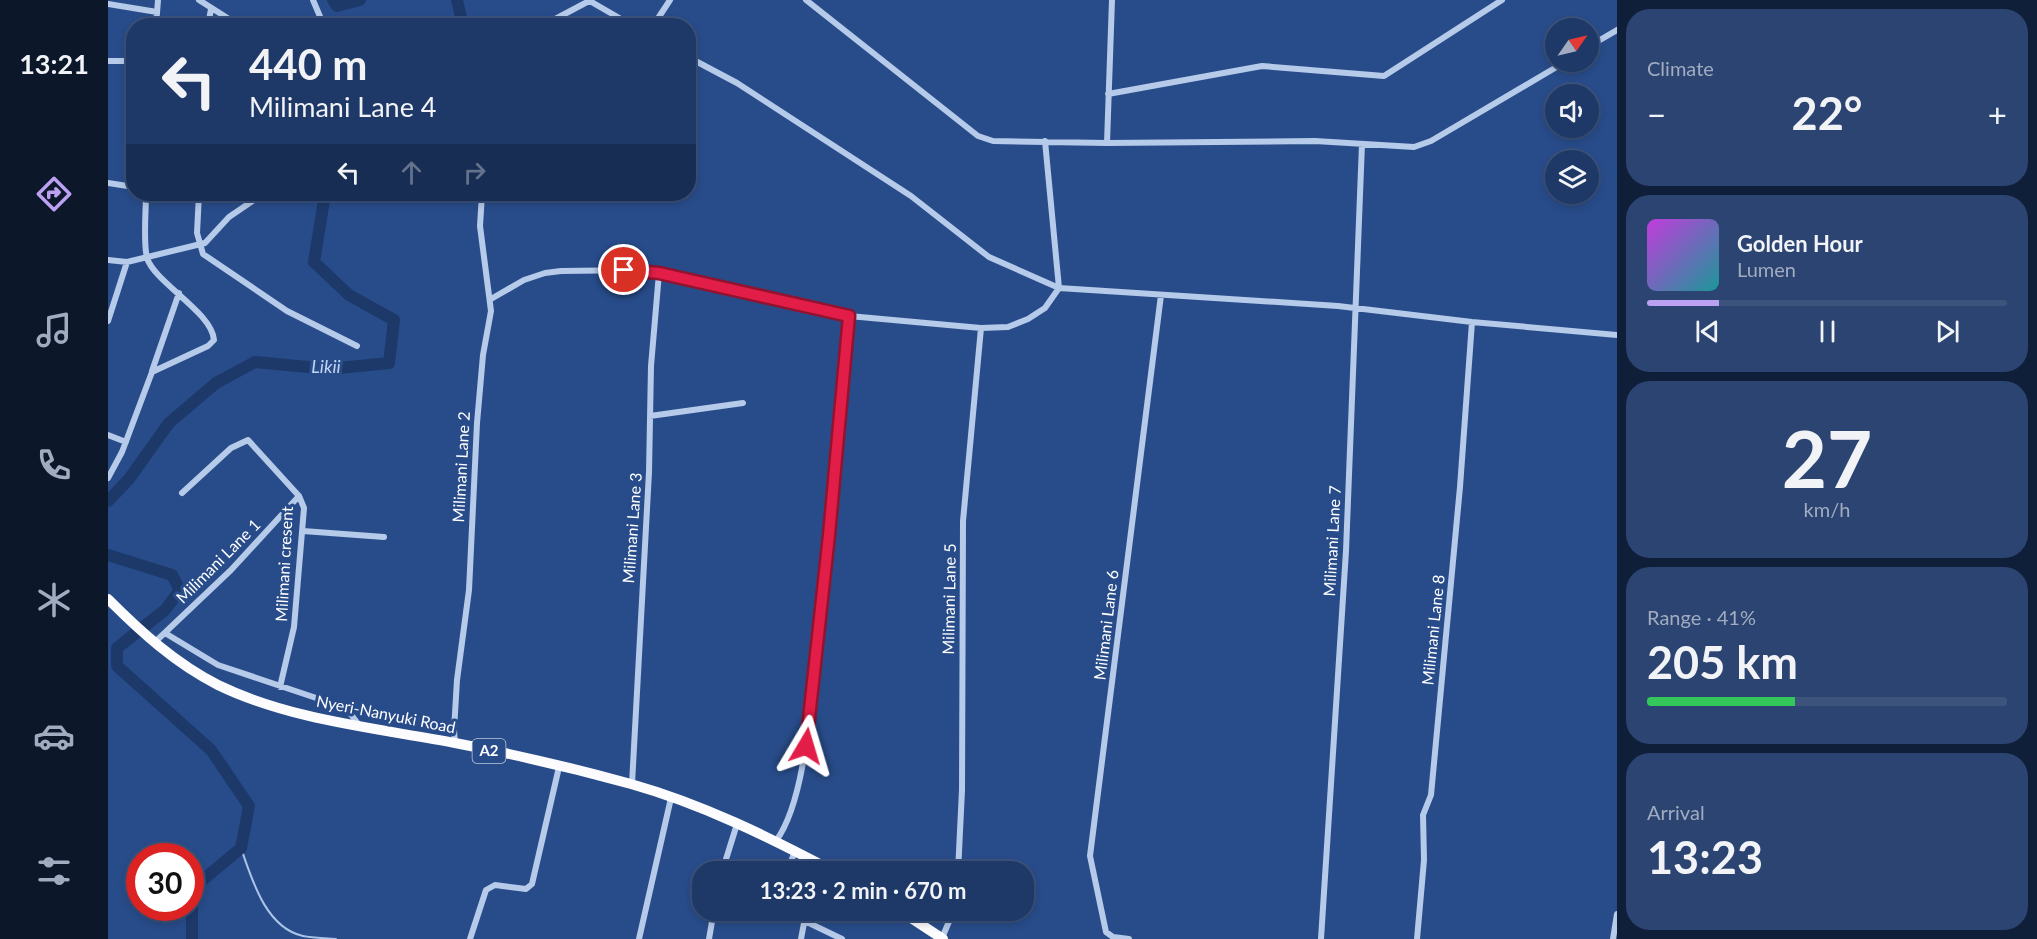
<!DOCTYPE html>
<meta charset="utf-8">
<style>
:root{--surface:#1e3968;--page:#2b4471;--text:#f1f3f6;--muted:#a1acc0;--line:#3c537c;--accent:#bca0f2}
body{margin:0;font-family:Lato,sans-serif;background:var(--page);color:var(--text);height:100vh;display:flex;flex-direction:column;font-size:22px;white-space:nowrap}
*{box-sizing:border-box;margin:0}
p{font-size:20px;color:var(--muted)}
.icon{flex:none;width:33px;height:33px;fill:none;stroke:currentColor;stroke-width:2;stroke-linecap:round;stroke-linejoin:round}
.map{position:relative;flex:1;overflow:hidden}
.side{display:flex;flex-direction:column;gap:9px;padding:9px;background:#101f39;width:420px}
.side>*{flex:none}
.hud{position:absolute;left:18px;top:18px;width:570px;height:183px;border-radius:24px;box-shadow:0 3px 9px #0003,0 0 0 2px var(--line);background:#1e3968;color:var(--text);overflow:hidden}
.needle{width:39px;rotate:56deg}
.controls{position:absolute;left:1437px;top:18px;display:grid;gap:12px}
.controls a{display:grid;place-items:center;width:54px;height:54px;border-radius:50%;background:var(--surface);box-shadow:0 3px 9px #0003,0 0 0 2px var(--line);font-size:30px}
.speed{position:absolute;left:18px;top:843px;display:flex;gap:12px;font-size:30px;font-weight:700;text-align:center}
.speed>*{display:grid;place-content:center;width:78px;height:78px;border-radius:50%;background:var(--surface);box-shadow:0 3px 9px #0003,0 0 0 2px var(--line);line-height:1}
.speed .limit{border:9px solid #d22;background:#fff;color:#111}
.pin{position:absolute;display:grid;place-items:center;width:51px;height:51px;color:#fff;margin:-26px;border:3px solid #fff;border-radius:50%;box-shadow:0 2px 6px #0007}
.me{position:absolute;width:66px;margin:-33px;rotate:7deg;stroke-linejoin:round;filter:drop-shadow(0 0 4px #0008)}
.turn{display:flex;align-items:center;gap:21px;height:126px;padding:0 24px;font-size:27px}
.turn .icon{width:78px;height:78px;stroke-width:2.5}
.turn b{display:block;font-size:42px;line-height:51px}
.lanes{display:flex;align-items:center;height:57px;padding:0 24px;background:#0003;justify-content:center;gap:30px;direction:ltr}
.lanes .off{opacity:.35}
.big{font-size:45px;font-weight:700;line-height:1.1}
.side .tile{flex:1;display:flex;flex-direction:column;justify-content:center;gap:9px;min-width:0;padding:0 21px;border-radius:24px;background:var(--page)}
.side .dial{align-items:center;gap:0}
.dial b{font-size:78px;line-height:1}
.song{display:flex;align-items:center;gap:18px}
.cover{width:72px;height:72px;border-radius:9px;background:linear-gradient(135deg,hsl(290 70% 55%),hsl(180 70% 35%))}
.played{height:6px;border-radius:3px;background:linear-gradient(90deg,var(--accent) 20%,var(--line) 20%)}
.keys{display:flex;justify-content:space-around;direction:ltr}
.heat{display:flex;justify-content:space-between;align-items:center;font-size:33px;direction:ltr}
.charge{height:9px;border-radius:4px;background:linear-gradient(90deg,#34c759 41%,var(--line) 0)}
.trip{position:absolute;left:584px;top:861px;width:342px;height:60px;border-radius:24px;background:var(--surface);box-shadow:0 3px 9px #0003,0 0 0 2px var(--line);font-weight:700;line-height:60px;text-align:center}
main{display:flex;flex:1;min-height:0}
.tabs{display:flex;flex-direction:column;width:108px;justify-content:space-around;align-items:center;background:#0c172a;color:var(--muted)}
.tabs .icon{width:42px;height:42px}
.tabs .active{color:var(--accent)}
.tabs b{font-size:27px;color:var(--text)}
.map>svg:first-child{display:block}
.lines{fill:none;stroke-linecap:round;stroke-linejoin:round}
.stream{stroke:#aac4e9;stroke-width:2}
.river{stroke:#1d396a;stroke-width:12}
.minor{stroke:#b6cae9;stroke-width:6}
.trunk{stroke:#fcfcfe;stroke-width:10}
.route-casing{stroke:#92132f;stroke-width:15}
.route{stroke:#e11d48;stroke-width:10}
.labels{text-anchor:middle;stroke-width:6;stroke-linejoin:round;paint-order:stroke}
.shield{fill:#284c8a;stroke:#bec9dc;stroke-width:1.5}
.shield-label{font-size:15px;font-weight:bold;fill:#fff}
.street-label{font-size:16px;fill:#fff;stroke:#284c8a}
.water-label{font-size:18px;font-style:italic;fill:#c1d4f0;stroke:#284c8a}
</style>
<main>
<nav class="tabs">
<b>13:21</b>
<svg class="icon active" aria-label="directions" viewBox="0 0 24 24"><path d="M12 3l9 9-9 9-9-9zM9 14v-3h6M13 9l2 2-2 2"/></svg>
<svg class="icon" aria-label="music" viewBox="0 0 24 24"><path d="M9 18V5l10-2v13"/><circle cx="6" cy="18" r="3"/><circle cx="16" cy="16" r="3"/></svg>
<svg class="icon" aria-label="phone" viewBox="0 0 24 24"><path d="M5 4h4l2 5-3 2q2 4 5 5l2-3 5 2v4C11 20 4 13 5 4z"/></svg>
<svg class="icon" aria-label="climate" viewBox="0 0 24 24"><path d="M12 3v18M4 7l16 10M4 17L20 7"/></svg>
<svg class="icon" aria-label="car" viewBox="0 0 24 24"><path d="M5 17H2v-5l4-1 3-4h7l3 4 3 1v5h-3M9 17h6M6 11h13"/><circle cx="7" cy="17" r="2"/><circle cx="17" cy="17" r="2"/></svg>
<svg class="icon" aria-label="filters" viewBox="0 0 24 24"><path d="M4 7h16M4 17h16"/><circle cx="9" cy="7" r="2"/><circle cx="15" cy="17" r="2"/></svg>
</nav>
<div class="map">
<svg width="1509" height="939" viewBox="0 0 1509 939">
<rect width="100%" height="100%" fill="#284c8a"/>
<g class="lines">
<path class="stream" d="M133,848C144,880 158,928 195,936C205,938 217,938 228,939"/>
<path class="river" d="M225,0L229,6L252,0
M349,0L355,26
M0,501L21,479L61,423L108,383L147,362L221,369L281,363L286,320L241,295L206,262L217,194
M0,555L64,575L72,590L57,610L9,648V666L103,750L141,806L133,848L84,889V939"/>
<path class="minor" d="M91,0L132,26
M205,0L216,26
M480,0L525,26
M698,0L870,136L885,141L999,143L1207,141L1306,147L1323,141L1457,62
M0,4L49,12
M48,26L50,0
M100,26L103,9
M434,26L481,1
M545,26L562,0
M1480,47L1509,30
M580,57L629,83L803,196L881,257L951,288L1230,306L1364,322L1509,335
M0,61H26
M1000,94L1154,66L1276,76L1394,0
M999,143L1004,0
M0,183L26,187
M91,194L89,233L95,254L179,311L249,346
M0,260L19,262L97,243L121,217L155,194
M383,299L416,280L437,273L453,271L534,270L741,316C730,431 720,545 707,660C702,709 697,801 668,841
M741,316L873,328L900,327L920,319L937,308L951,288L937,141
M0,321L19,262
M44,371L71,293
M542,416L635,403
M0,435L18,442
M0,478L14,452L44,372L100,346L106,340C104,312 47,283 39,258C35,242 38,211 38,194
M74,493L123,448L140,440L191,496L196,508L186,627L172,687
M195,531L276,537
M57,633L110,665L238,708L251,725
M46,643L123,570L191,496
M347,743L346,730L349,680L361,590L369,423L375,355L383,311L372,226L374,194
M524,784L541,472L543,366L551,273
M614,872L629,824
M679,872L687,851
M850,872L854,790L855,521L873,328
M674,910L734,939
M834,938L846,910
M362,939L378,890L387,885L418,889L424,884L451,767
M531,939L563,798
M601,939L606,910
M693,939L696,923
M1021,939L1005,937L998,932L982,856L1053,295
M1213,939L1238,551L1254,144
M1309,939L1316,860L1315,815L1323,795L1352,487L1364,322
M1505,939L1509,914"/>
<path class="trunk" d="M0,599C33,632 67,663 110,685C182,720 268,728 347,743C405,754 465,768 523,784C594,804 661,837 727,872
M791,910L835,939"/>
</g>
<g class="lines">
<defs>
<path id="route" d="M516,270L551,273L741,316L721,535L698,746"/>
</defs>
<use href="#route" class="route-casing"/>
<use href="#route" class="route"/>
</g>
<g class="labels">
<rect class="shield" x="364.5" y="739" width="33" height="24" rx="4.5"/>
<g class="shield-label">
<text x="381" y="756">A2</text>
</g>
<g class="street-label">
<text transform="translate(353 467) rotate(-87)" y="6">Milimani Lane 2</text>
<text transform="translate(524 528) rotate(-86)" y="6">Milimani Lane 3</text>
<text transform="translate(1224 541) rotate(-87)" y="6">Milimani Lane 7</text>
<text transform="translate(110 561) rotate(-45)" y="6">Milimani Lane 1</text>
<text transform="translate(176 564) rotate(-87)" y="6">Milimani cresent</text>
<text transform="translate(841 599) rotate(-89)" y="6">Milimani Lane 5</text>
<text transform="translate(998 625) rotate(-83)" y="6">Milimani Lane 6</text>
<text transform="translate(1325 630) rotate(-84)" y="6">Milimani Lane 8</text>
<text transform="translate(278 714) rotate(11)" y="6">Nyeri-Nanyuki Road</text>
</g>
<g class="water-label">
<text x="218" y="373">Likii</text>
</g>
</g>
</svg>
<div class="controls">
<a><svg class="needle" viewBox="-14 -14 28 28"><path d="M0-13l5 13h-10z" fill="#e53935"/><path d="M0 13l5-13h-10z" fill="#a1acc0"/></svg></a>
<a><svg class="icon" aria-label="sound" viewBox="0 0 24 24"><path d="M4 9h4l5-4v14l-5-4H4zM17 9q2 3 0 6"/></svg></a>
<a><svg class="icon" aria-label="layers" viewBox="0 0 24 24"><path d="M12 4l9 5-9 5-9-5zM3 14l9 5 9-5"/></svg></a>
</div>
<div class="speed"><div class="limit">30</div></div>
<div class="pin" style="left:516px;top:270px;background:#d93025"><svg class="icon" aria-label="arrive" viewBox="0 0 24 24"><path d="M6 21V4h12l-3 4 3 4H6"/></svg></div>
<svg class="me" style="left:698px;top:746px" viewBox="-20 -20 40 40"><path d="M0-17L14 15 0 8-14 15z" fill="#e11d48" stroke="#fff" stroke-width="4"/></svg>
<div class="trip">13:23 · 2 min · 670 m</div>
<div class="hud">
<div class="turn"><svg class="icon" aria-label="left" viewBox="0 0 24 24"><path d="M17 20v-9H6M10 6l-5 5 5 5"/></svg><div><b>440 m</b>Milimani Lane 4</div></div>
<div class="lanes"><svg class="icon" aria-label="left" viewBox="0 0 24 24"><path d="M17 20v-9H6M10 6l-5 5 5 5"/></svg><svg class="icon off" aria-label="ahead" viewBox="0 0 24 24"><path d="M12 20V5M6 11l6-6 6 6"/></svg><svg class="icon off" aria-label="right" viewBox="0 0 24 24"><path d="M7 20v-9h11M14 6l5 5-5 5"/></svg></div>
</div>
</div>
<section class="side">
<div class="tile"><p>Climate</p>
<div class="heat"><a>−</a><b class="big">22°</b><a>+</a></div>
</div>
<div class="tile">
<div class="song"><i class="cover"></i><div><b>Golden Hour</b><p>Lumen</p></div></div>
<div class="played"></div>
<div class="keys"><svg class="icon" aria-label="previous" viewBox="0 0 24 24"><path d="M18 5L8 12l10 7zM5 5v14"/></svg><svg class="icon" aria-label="pause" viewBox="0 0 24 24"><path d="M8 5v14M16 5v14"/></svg><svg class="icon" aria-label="next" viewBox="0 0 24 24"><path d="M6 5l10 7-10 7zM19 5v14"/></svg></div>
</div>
<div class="tile dial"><b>27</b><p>km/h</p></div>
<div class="tile"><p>Range · 41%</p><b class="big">205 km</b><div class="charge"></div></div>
<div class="tile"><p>Arrival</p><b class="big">13:23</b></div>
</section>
</main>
